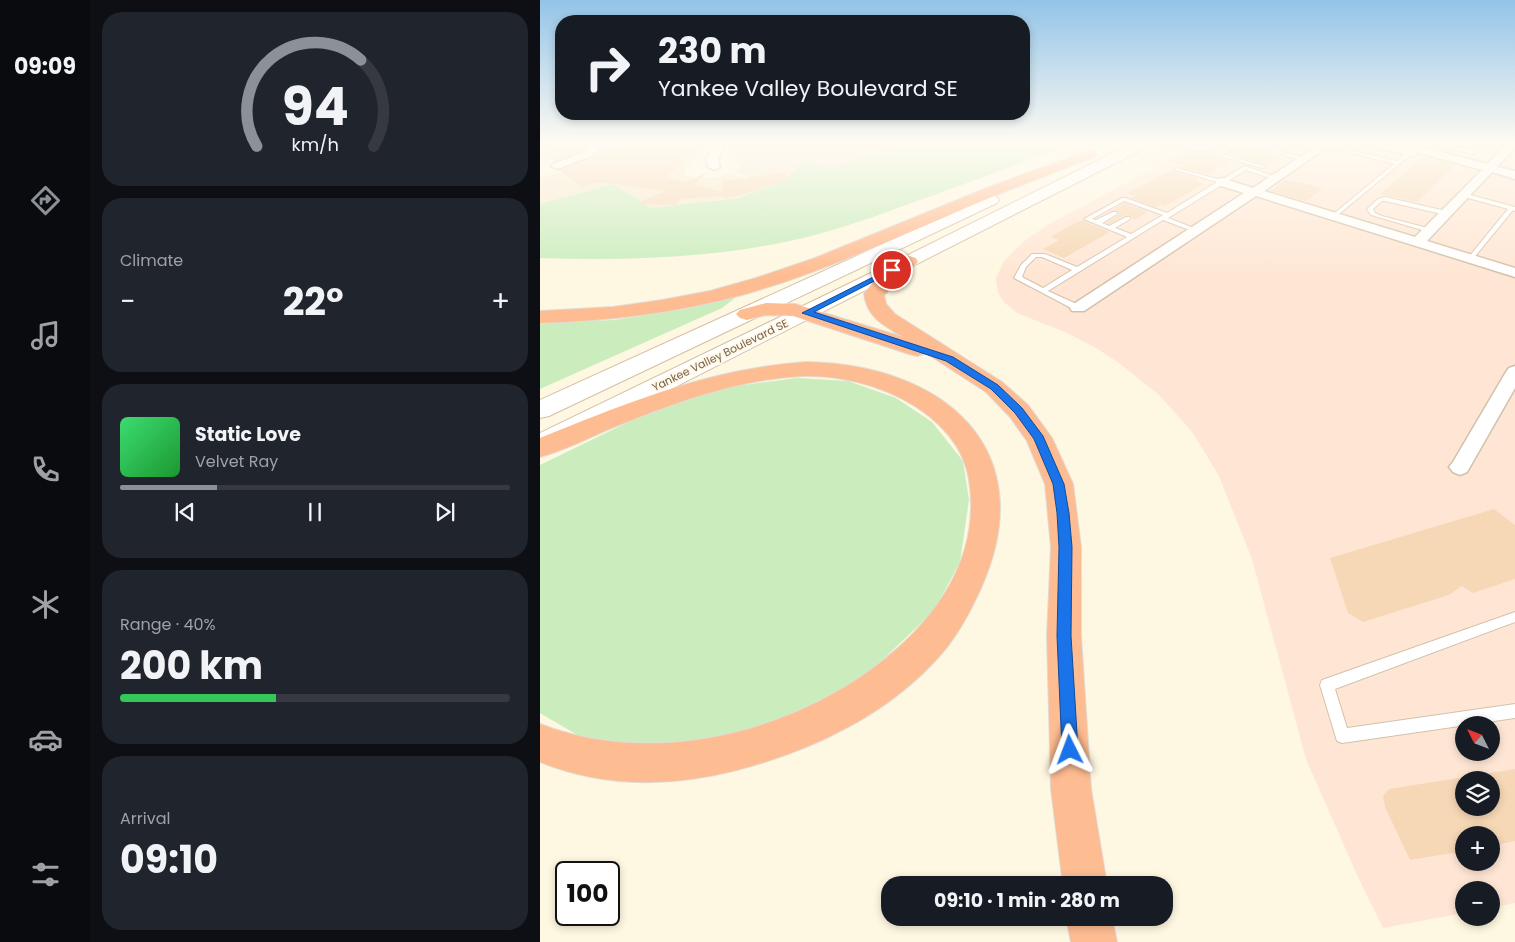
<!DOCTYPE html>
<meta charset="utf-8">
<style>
:root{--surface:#171b24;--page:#20242c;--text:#f1f3f6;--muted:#9ea1a6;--line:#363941;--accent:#8c9099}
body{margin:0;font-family:Poppins,sans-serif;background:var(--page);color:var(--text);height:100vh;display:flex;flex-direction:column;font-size:19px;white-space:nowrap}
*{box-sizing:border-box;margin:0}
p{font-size:16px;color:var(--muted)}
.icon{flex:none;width:28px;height:28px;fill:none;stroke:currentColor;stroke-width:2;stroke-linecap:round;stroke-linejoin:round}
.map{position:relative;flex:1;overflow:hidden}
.panel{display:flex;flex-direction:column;gap:12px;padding:12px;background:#0d0f14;width:450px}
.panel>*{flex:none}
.hud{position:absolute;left:15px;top:15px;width:475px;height:105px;border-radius:20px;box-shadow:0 2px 8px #0003;background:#171b24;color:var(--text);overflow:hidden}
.needle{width:32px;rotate:312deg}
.fabs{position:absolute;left:915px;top:716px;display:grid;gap:10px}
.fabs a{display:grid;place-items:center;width:45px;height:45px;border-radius:50%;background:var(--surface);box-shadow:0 2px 8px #0003;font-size:25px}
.speed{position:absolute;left:15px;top:861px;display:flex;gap:10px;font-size:25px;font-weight:700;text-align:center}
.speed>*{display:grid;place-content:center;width:65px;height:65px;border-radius:50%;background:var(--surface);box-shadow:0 2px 8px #0003;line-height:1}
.speed .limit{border:2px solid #111;border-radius:8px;background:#fff;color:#111}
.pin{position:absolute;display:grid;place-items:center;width:42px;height:42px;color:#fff;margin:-21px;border:2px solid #fff;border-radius:50%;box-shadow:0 1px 5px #0007}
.me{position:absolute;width:55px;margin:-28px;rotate:357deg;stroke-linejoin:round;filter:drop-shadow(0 0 4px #0008)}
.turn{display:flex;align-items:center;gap:18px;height:105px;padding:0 20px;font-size:22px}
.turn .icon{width:65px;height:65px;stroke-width:2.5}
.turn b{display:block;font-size:35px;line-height:42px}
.big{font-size:38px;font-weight:700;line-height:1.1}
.panel .card{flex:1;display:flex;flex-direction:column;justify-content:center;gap:8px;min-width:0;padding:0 18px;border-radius:20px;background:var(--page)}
.panel .dial{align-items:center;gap:0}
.dial svg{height:130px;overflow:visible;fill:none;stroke:var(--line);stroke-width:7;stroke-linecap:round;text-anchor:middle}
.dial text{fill:var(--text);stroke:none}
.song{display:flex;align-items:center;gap:15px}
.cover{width:60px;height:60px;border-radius:8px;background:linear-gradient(135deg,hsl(140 70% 55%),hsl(130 70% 35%))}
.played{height:5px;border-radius:2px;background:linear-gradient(90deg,var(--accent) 25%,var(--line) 25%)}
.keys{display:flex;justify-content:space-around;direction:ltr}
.heat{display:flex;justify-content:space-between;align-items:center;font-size:28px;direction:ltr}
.charge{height:8px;border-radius:4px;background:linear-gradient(90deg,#34c759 40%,var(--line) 0)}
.trip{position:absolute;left:341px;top:876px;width:292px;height:50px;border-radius:20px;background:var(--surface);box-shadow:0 2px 8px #0003;font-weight:700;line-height:50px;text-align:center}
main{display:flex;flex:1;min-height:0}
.tab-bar{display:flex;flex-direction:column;width:90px;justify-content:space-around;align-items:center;background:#090b0e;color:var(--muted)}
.tab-bar .icon{width:35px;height:35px}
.tab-bar .current{color:var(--accent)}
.tab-bar b{font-size:22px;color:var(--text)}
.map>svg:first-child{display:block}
.residential{fill:#f6e9cf}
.commercial{fill:#ffe6d4;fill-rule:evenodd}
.green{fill:#cbedbe}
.building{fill:#f6d8b6;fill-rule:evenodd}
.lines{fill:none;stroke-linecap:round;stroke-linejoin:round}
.lane-casing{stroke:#d2c1aa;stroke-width:2}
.street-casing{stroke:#d2c1aa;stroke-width:3}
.secondary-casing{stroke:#d4c0a4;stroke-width:2}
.highway-casing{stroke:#e1dcd6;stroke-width:2}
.lane{fill:#fff;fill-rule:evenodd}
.street{fill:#fff;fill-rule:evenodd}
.secondary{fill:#fff;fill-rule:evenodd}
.highway{fill:#febc92;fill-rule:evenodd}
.route{fill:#1a73e8;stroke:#114b97}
.labels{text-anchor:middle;stroke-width:4;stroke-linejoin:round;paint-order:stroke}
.far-street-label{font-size:11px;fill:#785e46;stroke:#fff9e9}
</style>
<main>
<nav class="tab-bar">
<b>09:09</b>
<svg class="icon current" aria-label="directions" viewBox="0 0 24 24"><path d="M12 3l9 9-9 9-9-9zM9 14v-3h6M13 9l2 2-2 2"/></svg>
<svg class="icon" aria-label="music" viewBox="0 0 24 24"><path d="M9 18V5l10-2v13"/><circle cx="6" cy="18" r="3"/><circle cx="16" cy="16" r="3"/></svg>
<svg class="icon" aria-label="phone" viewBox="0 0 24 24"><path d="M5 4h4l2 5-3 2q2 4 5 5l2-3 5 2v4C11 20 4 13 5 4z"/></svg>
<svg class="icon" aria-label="climate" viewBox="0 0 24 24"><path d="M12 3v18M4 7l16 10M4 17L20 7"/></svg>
<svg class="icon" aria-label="car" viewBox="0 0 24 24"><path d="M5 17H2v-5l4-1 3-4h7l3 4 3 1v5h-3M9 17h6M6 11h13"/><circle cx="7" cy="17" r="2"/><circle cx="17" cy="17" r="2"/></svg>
<svg class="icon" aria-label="filters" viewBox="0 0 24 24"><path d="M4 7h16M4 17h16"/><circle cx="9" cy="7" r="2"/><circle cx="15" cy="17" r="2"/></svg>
</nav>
<section class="panel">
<div class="card dial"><svg viewBox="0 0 100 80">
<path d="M14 69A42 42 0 1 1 86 69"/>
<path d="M14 69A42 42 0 0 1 78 16" stroke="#8c9099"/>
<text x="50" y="56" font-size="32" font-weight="700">94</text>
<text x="50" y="72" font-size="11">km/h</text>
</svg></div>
<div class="card"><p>Climate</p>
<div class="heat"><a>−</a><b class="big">22°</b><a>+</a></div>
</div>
<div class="card">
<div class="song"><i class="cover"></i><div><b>Static Love</b><p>Velvet Ray</p></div></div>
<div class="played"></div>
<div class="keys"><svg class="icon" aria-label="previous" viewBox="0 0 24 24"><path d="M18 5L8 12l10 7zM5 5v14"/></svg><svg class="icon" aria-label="pause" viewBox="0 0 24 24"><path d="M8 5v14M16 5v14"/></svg><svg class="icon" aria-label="next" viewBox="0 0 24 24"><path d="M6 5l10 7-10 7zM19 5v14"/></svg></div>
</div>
<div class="card"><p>Range · 40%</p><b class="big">200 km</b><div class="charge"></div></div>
<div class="card"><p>Arrival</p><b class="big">09:10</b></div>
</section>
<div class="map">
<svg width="975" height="942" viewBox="0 0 975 942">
<rect width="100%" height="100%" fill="#fef7e1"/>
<path class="residential" d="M0,144H48L33,155L0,162Z
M67,144H170L146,167L144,173L145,175L157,178L178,177L190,173L228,188L199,198L111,208L73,184L0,204V177L31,170L51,158Z
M190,144H360L290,169L267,159L242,182L233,186L194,172L199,168V164L185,152Z"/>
<path class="commercial" d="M627,144H975V903L951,908V890H924V913L843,928L817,875L766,759L712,559L679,476L653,433L619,395L579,363L556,348L527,333L477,313L465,303L458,293L456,278L464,261L483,242L509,224L617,167L610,162L600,157ZM924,725H951V752H924ZM924,780H951V808H924ZM924,835H951V862H924Z"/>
<path class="green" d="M360,144H533C487,161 440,178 394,195C355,209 316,224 275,235C186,258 92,261 0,258V204L73,184L111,208L199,198L242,182L267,159L290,169Z
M191,298H195L182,308L0,389V323L74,320L151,308Z
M257,378L308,381L356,398L392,422L423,461L429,500L420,562L394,611L321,680L259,717L162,746L92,747L39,736L0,713V465L109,412L180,388Z"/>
<path class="building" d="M24,144H49L43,150L13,162L16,150Z
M66,144L159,146L127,177L145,182L166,173L155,185L183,192L182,181L246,172L248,180L205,194L184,198V196L141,199L136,205L96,204L125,191L59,182L41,187L19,170L53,158Z
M682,144H687L674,152L673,155L690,161L667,174L638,167L642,165L628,161L651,149L664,152L673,150Z
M699,144H704L743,157L728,166L686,153Z
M721,144H763L750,152Z
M885,156L915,165L877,202L840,194Z
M634,169L635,172L659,179L655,181L664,184L625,206L620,205L616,207L591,198L595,196L588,193Z
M746,180L764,183L783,189L766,201L730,191Z
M584,203L608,212L594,220L591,216L586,215L569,224L566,223L579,214L577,210L567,213Z
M541,220L570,232L524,258L503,249L519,240L510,237Z
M954,509L975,525V579L933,593L922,586L909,595L823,622L808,613L790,558Z
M975,769V841L951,846V835H924V851L870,860L845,807L843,796L849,789ZM924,780H951V808H924Z"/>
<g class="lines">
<defs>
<path id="lane" d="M648,144L663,147L680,144C670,151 657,154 648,144Z
M691,144H697L682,154L727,167L722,168L675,154Z
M706,144H714L767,159L764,161Z
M784,144L857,161L869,151L874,152L793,219L790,217L791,216L854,164L784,146Z
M893,144H903L932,150L940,144H945L933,154Z
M705,166L739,178L736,180L706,170L628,218L659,230V232H655L623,220L508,291L541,306V310H535L474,278L481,265L492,254H505L537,267L587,237L544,219L582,198H586L627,213L677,182L636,170V168L681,180ZM584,201L623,215L591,234L575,228L590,219V217H586L569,226L562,223L577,214V212H573L556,220L552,219ZM496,257H502L532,270L503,288L482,277L486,267Z
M923,193L975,207V211L973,210L932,260H928V258L968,209L921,196L920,195Z
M845,197L906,211L909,213L906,215L845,201H842L833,209L835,213L842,216L891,229L892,230L889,232L831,215L827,209L828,208L838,199Z
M975,612V622L795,689L807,728L975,704V718L802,743L797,741L780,685L782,680Z"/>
<path id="street" d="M52,144H64L52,156L17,169L11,166L13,164L44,152Z
M176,144H186L178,159L180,167L174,170L168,167L166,159Z
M779,144H792L724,191L875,237L942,170L877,152L876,155L872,156L834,146L833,144H871L947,164L967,144H975V148L957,167L975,171V179L952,172L887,241L975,268V277L716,196L544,311H532L530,308L532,305L704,193L678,185L676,182L678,179L682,178L713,188Z
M975,366V388L927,472L920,475L913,472L909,467L913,462L966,372L969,368Z"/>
<path id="secondary" d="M591,144H609L607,147L9,451L0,453V433L362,258Z
M451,195L457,197L459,200L457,203L9,416L0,418V400Z"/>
<path id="highway" d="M550,150L555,151L557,154L555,157C513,173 470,189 428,207C354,239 280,273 202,295C136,313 68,321 0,323V311L73,307L122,300L170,291L216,278L275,258L449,187Z
M369,256L376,258L378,262L344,295L346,304L355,314L462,382L488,405L512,438L533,484L541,547V636L551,789L567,885H523L511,789L507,636L511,547L505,484L487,441L470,417L446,392L386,353L377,356L369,354L253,316L226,315L207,320L200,318L196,314L200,310L226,303L255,304L363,337C344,325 327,318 324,294C334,280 352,261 369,256Z
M266,362C401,364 504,447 441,588C431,610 419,633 403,652C351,713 274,750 197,770C131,787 64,788 0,762V724C118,770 267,730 359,647C399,611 430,564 431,509C432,469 421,442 389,416C356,390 308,375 264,376C198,379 136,402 74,427C50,437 26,450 0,457V438C89,402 169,369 266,362Z
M526,918H572L577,942H531Z"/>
</defs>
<use href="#lane" class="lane-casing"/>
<use href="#street" class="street-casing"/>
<use href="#secondary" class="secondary-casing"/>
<use href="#highway" class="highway-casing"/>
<use href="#lane" class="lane"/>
<use href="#street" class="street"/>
<use href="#secondary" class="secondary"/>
<use href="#highway" class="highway"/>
</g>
<linearGradient id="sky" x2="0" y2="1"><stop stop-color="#93c4e8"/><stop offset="0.52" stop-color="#fffbf2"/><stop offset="1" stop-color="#fffbf2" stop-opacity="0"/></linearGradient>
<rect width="975" height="276" fill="url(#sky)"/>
<path class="route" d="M349,269L356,270L274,312L413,357L458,385L482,408L503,436L524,484L529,513L532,547L531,636L538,750L535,756L530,759L524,756L522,750L517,636L519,547L517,513L513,484L494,439L475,413L451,389L406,361L262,313Z"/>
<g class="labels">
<g class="far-street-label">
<text transform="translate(180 355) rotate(-26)" y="4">Yankee Valley Boulevard SE</text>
</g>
</g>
</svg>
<div class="fabs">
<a><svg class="needle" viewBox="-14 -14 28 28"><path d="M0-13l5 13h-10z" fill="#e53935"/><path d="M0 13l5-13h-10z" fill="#9ea1a6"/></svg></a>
<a><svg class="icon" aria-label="layers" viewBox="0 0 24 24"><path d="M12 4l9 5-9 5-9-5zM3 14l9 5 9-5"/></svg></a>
<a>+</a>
<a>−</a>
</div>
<div class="speed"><div class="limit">100</div></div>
<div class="pin" style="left:352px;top:270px;background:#d93025"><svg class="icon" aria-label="arrive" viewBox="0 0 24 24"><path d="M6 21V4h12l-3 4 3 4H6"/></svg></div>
<svg class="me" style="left:530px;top:750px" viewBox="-20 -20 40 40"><path d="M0-17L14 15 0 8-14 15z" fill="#1a73e8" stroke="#fff" stroke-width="4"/></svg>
<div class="trip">09:10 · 1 min · 280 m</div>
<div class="hud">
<div class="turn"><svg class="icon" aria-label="right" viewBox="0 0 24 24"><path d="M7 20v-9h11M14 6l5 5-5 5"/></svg><div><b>230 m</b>Yankee Valley Boulevard SE</div></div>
</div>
</div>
</main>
